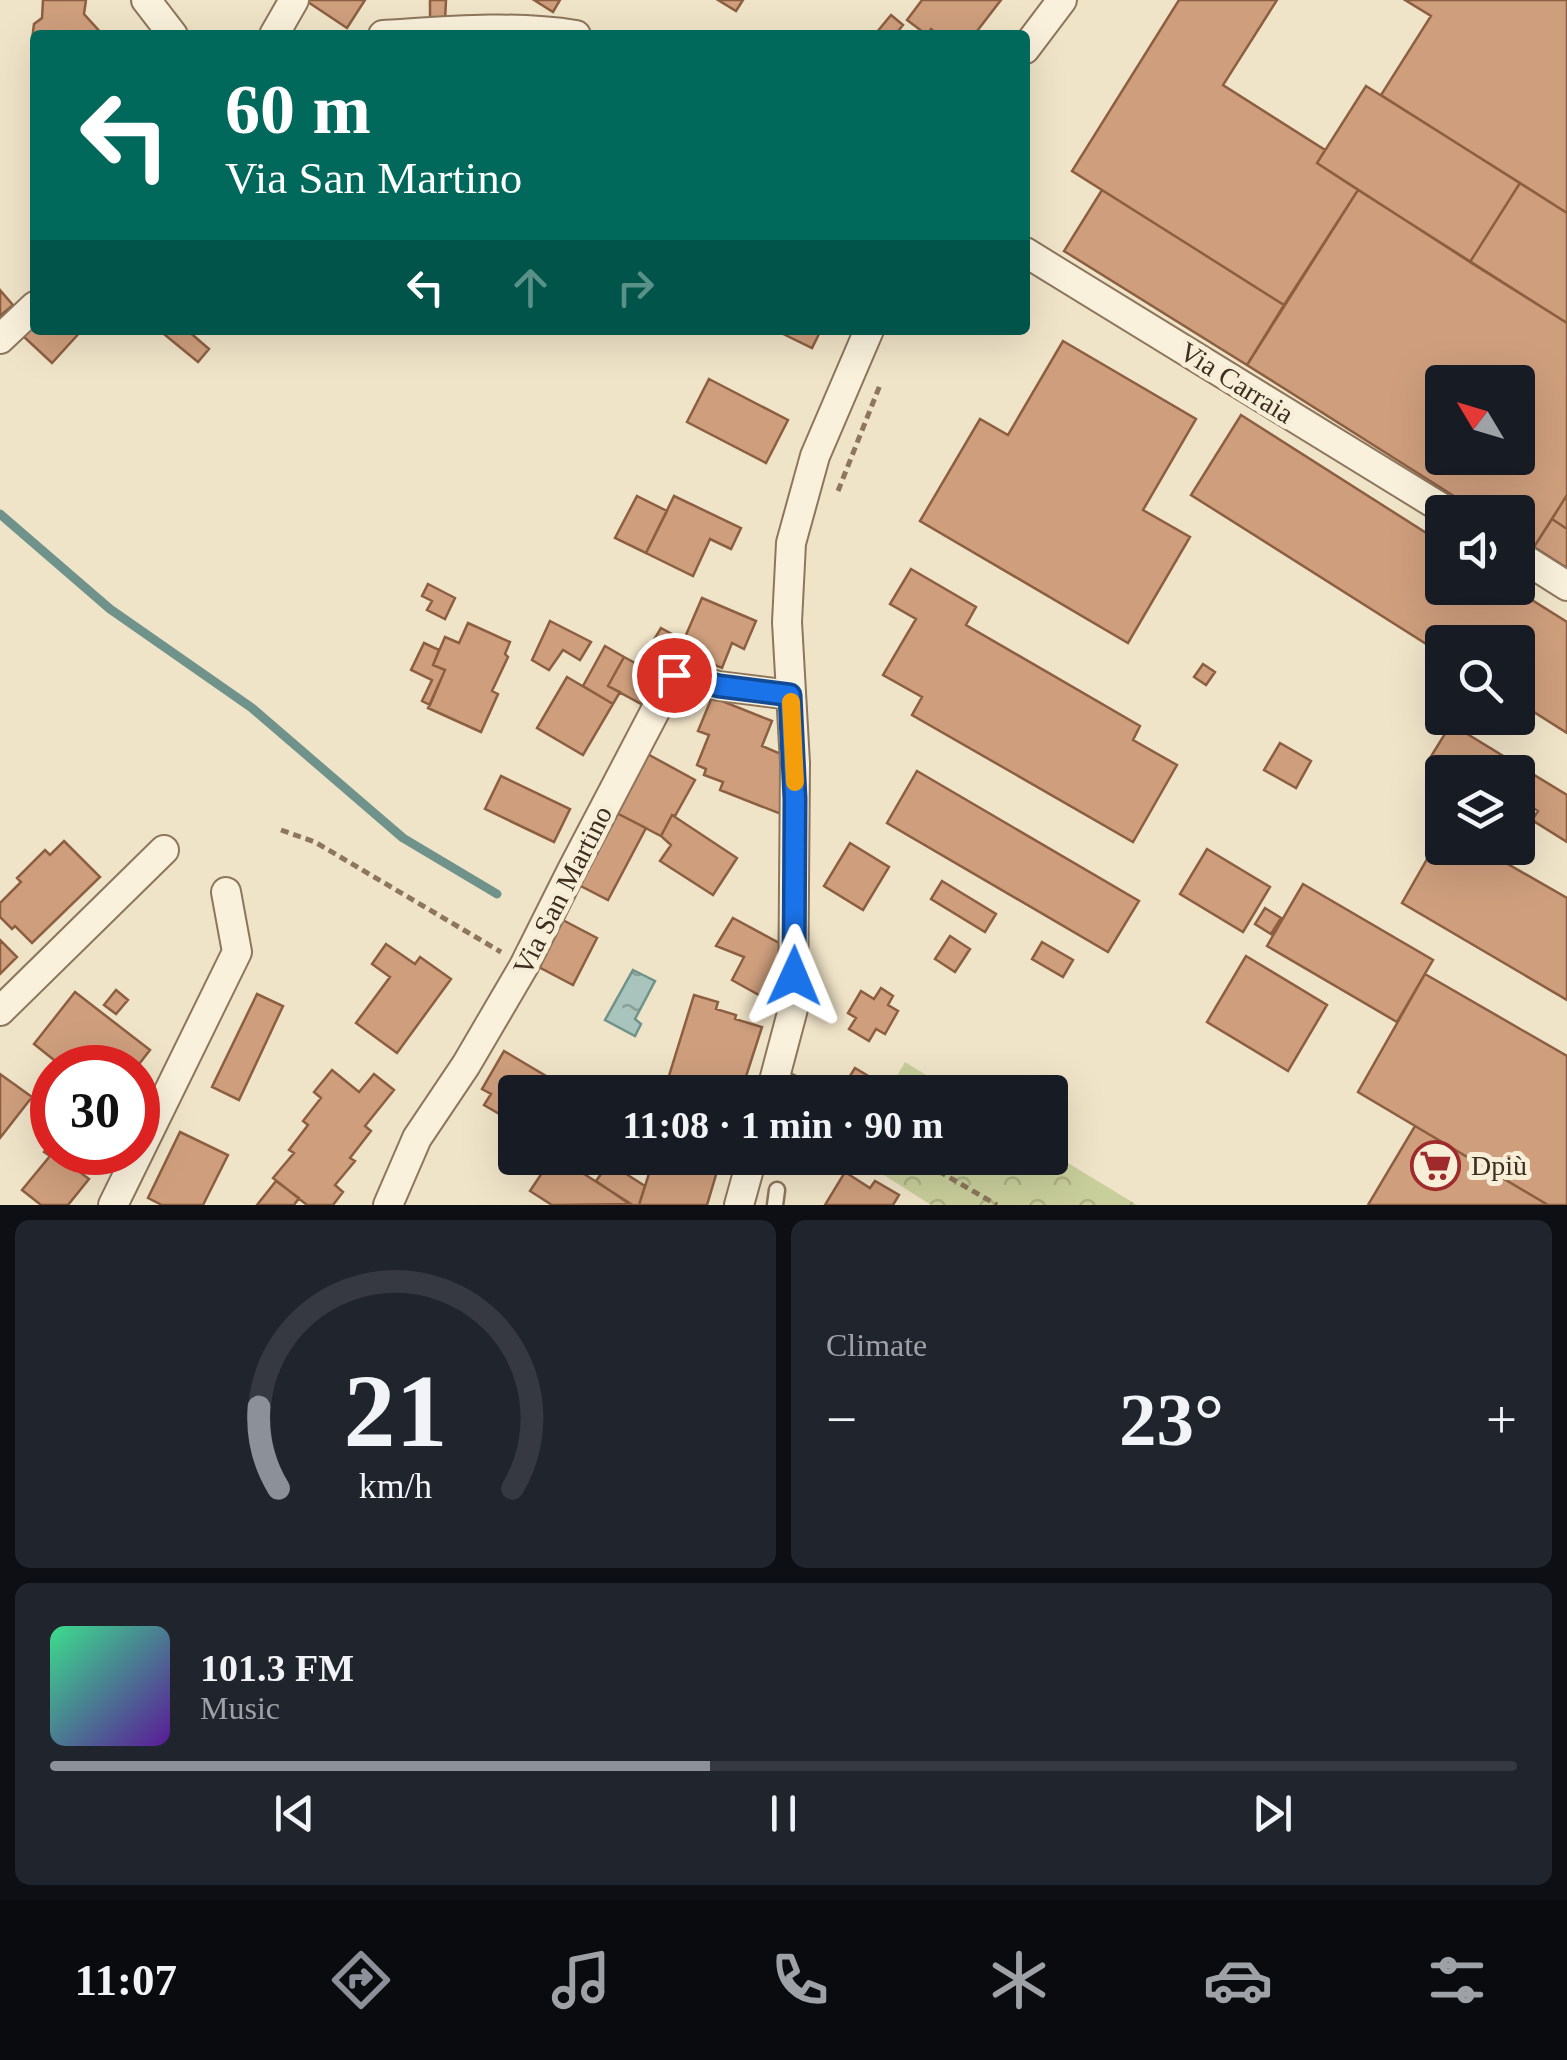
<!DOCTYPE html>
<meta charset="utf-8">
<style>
:root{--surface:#171b24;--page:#20242c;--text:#f1f3f6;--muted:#9ea1a6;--line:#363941;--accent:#8c9099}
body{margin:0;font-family:"Times New Roman",serif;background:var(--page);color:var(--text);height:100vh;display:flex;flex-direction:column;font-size:38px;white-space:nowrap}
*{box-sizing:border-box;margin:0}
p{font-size:32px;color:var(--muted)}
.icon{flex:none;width:55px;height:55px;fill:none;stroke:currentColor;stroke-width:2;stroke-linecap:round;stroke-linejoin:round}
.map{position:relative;height:1205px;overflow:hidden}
.sheet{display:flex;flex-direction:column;gap:15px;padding:15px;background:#0d0f14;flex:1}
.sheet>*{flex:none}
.top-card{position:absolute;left:30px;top:30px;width:1000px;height:305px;border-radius:10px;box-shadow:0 10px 40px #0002;background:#00695c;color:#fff;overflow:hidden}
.needle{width:65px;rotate:308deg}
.fabs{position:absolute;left:1425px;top:365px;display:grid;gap:20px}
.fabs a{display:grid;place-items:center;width:110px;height:110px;border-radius:10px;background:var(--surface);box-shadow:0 10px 40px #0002;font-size:50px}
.speed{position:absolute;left:30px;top:1045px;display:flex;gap:20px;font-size:50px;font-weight:700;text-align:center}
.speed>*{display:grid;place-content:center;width:130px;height:130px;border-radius:50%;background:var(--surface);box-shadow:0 10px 40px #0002;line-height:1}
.speed .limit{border:15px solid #d22;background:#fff;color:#111}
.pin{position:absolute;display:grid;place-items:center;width:85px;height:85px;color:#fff;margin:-42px;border:5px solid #fff;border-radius:50%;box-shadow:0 2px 10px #0007}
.me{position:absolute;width:110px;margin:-55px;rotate:1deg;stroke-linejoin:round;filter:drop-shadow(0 0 8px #0008)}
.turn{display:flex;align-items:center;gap:35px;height:210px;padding:0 30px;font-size:45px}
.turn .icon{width:130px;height:130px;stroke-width:2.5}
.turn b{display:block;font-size:70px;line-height:85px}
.lanes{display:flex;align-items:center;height:95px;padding:0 30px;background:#0003;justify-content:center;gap:50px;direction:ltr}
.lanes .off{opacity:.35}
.big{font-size:75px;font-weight:700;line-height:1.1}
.sheet .card{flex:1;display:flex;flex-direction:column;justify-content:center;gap:15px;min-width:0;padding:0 35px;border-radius:15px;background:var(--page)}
.sheet .dial{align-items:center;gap:0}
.dial svg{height:260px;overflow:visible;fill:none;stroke:var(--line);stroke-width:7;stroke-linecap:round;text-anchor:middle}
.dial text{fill:var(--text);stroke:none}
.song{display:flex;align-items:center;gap:30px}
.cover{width:120px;height:120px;border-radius:15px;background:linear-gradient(135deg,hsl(150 70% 55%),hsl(270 70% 35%))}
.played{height:10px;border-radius:5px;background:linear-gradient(90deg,var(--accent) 45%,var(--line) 45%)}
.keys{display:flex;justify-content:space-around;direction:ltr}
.heat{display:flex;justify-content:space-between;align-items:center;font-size:55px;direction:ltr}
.sheet .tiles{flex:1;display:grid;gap:15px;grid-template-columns:1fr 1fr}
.card:last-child{grid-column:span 2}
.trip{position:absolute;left:498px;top:1075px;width:570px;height:100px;border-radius:10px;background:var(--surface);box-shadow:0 10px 40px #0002;font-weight:700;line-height:100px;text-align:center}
.dock{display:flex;height:160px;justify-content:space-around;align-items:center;background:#090b0e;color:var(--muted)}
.dock .icon{width:70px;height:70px}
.dock .on{color:var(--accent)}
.dock b{font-size:45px;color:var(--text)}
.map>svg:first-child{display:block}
.forest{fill:url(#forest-crowns)}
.water{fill:url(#water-ripples);stroke:#6f938a;stroke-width:2.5}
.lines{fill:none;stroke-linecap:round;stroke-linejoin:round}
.stream{stroke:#6f938a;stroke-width:9}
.building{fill:#cf9f7d;stroke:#8d5f41;stroke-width:2.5;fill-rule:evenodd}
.service-casing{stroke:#8d765c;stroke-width:19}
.minor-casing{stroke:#8d765c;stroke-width:32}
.path{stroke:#8d765c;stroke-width:5;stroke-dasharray:8 5;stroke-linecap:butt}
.service{stroke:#faf1dc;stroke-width:14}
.minor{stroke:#faf1dc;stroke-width:28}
.route-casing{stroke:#114b97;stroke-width:25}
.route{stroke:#1a73e8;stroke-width:18}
.slow{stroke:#f59e0b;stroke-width:18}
.labels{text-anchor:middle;stroke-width:10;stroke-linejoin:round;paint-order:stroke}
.street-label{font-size:28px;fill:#3d2e20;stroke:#f7eed8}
.poi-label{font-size:28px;fill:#3d2e20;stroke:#f7eed8;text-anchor:start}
</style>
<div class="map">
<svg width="1567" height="1205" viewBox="0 0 1567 1205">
<defs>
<pattern id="forest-crowns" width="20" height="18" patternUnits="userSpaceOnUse" patternTransform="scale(2.5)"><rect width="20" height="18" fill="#c9cf9b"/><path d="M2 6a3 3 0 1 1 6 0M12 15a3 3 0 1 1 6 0" fill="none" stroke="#aeb285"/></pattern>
<pattern id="water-ripples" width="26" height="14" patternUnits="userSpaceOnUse" patternTransform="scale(2.5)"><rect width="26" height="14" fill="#a9c4bc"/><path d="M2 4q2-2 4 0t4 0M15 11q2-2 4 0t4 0" fill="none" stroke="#8ba098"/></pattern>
</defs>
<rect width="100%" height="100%" fill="#f0e4c8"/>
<path class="forest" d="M905,1062L954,1092H888Z
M1050,1152L1137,1205H931L857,1158H1050Z"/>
<path class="water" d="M633,970L655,981L635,1019L641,1024L635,1036L605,1020Z"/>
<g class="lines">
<path class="stream" d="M0,514L110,609L252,708L403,838L497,894"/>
</g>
<path class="building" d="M43,0H86L84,14L103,35H35V44L32,40L34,24L42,18Z
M305,0H365L347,28Z
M430,0H446L445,21L430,20Z
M534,0H560L553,12Z
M718,0H743L736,11Z
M922,0H1001L974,35H939L931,29L927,35L907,20Z
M1179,0H1277L1223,85L1325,150L1317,163L1358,190L1284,305L1072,171Z
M1405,0H1567V213L1381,95L1431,16Z
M891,15L903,25L895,35H881L877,32Z
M1366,86L1520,183L1470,262L1317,163Z
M1520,183L1567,213V323L1470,262Z
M1102,190L1284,305L1247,365L1064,251Z
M1358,190L1567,323V495L1534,547L1518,537V512H1479L1247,365ZM1442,382H1518V458H1442Z
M0,290L13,305L0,316Z
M35,323V330H82L52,363L23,336Z
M159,330H187L209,349L198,362Z
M775,330H821L812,348Z
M1063,341L1196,419L1143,510L1190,537L1128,643L920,521L980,419L1008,435Z
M709,379L788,420L766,463L687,422Z
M1241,415L1442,543V588H1513L1567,622V733L1518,702V642H1442V654L1191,495Z
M1567,495V529L1552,519Z
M637,496L667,511L646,553L615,538Z
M674,496L741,528L731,549L710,539L693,576L646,553Z
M1552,519L1567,529V568L1534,547Z
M911,569L976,607L966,625L1140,726L1133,740L1177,765L1133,842L912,715L922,697L883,675L916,619L890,604Z
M428,584L455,598L445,619L427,610L432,601L422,596Z
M702,598L756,621L744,649L732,643L722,668L679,651Z
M550,621L591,642L580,660L563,650L549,670L532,660Z
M468,623L510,642L505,654L508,657L492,691L498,694L481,732L428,708L445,670L433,665L445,637L459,643Z
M661,628L679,638L668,658L649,648Z
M424,643L439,650L433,665L445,670L430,705L422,701L432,680L411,670Z
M605,646L624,657L608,686L620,692L613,704L583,686Z
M624,657L661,677L645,706L608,686Z
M1203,664L1215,672L1206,685L1194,677Z
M567,677L613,704L583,755L537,728Z
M712,697L772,721L762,746L781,754V814L720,790L723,782L704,775L706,769L697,765L709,735L698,731Z
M1451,724L1567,795V842L1532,820L1538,811L1518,798V772H1455L1430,758Z
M1280,743L1311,761L1296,788L1264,770Z
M642,751L695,780L675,816L672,815L661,836L611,810Z
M917,771L1139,901L1108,952L887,823Z
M501,776L570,809L554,842L485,809Z
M611,810L646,828L608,900L573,882Z
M672,815L737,858L713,895L660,861L671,845L661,836Z
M1442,833V848H1480L1567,898V1000L1402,903Z
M64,841L100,877L32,943L15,926L12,929L0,917V903L21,882L17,878L45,850L50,855Z
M850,843L889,867L863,910L824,886Z
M1207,849L1270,887L1243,932L1180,894Z
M942,881L996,914L985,932L931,899Z
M1303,884L1433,960L1397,1022L1267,946Z
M1265,908L1281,918L1271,934L1255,924Z
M557,917L597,938L573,985L533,964Z
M733,918L781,944L775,1004L732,980L744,957L716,946Z
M950,936L970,949L955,972L935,959Z
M0,940L17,957L0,974Z
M1042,942L1073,960L1063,977L1032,959Z
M386,944L415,964L420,957L451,979L397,1053L356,1023L390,977L372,964Z
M1246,956L1327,1005L1288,1071L1207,1022Z
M1425,974L1567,1056V1205H1548L1358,1092Z
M881,988L893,996L888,1005L898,1011L885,1034L876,1029L869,1041L849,1029L856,1018L848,1013L861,991L874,999Z
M116,990L128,1000L116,1014L104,1005Z
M75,992L150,1050L136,1068H64L34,1044Z
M257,994L283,1006L239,1100L212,1087Z
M694,995L718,1002L716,1009L736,1015L735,1019L762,1027L741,1092H664Z
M504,1051L551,1079L542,1092H515V1123L484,1105L491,1094L482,1089Z
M855,1068L875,1080L868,1092H851L843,1087Z
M332,1070L359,1092L374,1074L394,1090L365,1126L371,1131L350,1158L355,1161L335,1185L343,1192L333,1205H307L273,1178L294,1153L289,1150L308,1125L303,1121L321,1098L314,1092Z
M0,1074L32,1097L0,1138Z
M1415,1126L1548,1205H1368Z
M180,1132L228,1155L203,1205H162L148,1198Z
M52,1141V1152H98L81,1173L89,1179L68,1205H41L22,1190L50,1156L44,1152Z
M552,1158H559L631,1204L552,1205L530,1191Z
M654,1158H721L707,1205H639Z
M609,1163L645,1186L639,1205H631L596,1181Z
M845,1172L870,1188L875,1181L899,1195L893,1205H825Z
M276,1181L299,1198L294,1205H257Z"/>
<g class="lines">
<defs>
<path id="service" d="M776,1075L809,1092
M775,1205L777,1190"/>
<path id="minor" d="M146,0L173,35
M274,35L294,0
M383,35C447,31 511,25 576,35
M1025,49L1062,0
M1025,252L1448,512
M0,339L35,306
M1518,555L1567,586
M0,1011L164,850
M771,1092L793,1009L795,763L787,622L791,543L815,456L869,330
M113,1205L237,952L226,892
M388,1205L417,1138L466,1065L524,966L572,870L674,675L719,686L790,695
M739,1205L752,1158"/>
</defs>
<use href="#service" class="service-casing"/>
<use href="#minor" class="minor-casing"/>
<path class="path" d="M838,491L880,385
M281,830L315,842L501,952
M916,1158L997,1205"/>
<use href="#service" class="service"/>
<use href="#minor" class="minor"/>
</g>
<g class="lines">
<defs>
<path id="route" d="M674,675L719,686L790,695L795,799L794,976"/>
</defs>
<use href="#route" class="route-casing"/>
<use href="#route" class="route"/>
<path class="slow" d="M791,702L795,782"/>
</g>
<defs>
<symbol id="supermarket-ring" viewBox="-11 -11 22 22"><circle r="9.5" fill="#f7eed8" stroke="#9e2a2b" stroke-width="1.5"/><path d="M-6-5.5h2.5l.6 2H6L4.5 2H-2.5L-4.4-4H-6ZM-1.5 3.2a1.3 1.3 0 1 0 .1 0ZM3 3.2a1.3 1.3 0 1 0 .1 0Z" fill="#9e2a2b"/></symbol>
</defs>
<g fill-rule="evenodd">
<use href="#supermarket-ring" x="1408" y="1138" width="55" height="55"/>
</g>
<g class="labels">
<g class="street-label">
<text transform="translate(1237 382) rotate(32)" y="10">Via Carraia</text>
<text transform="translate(562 890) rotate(-63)" y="10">Via San Martino</text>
</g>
<g class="poi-label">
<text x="1471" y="1175">Dpiù</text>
</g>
</g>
</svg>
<div class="fabs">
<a><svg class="needle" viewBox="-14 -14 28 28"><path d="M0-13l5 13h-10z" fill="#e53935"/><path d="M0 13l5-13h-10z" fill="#9ea1a6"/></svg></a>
<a><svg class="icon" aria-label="sound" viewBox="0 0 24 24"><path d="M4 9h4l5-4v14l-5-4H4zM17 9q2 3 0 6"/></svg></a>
<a><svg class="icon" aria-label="search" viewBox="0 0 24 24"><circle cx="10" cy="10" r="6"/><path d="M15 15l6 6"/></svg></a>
<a><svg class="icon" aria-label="layers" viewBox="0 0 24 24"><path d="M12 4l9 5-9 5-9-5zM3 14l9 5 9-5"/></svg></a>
</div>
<div class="speed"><div class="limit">30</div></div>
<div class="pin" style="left:674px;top:675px;background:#d93025"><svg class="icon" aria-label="arrive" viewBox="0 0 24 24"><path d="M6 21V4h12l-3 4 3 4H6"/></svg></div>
<svg class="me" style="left:794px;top:976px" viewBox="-20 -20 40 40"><path d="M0-17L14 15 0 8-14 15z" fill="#1a73e8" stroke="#fff" stroke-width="4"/></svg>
<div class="trip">11:08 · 1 min · 90 m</div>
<div class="top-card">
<div class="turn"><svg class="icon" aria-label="left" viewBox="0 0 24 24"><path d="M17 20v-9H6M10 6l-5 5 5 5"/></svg><div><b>60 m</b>Via San Martino</div></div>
<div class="lanes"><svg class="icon" aria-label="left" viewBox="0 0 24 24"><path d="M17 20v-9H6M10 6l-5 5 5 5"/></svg><svg class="icon off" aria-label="ahead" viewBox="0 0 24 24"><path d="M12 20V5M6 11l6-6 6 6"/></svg><svg class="icon off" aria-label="right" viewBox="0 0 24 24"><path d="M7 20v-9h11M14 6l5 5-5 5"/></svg></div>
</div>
</div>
<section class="sheet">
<div class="tiles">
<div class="card dial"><svg viewBox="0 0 100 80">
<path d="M14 69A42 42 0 1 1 86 69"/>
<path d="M14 69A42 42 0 0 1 8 44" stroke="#8c9099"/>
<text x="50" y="56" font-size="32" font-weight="700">21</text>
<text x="50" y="72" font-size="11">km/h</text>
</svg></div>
<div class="card"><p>Climate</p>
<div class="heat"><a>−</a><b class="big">23°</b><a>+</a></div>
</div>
<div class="card">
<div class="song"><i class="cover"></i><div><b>101.3 FM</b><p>Music</p></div></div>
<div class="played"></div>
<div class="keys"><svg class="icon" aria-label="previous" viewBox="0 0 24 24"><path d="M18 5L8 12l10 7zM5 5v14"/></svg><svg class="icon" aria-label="pause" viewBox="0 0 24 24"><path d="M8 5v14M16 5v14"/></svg><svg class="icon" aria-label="next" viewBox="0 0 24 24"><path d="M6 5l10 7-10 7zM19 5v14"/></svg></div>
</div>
</div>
</section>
<nav class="dock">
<b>11:07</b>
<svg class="icon on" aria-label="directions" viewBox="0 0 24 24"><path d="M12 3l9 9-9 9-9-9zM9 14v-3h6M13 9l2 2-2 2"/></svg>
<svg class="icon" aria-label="music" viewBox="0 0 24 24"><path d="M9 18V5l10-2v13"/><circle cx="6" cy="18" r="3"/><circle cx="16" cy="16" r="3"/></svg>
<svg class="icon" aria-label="phone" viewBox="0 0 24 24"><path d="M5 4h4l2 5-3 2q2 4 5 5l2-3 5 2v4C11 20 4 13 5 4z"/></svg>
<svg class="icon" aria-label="climate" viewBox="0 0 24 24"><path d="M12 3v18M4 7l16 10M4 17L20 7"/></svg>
<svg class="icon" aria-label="car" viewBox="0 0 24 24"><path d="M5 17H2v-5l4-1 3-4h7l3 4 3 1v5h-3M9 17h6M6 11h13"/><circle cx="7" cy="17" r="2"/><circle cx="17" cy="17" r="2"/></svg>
<svg class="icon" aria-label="filters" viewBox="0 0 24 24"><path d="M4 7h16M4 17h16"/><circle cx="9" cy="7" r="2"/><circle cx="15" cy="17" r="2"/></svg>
</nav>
